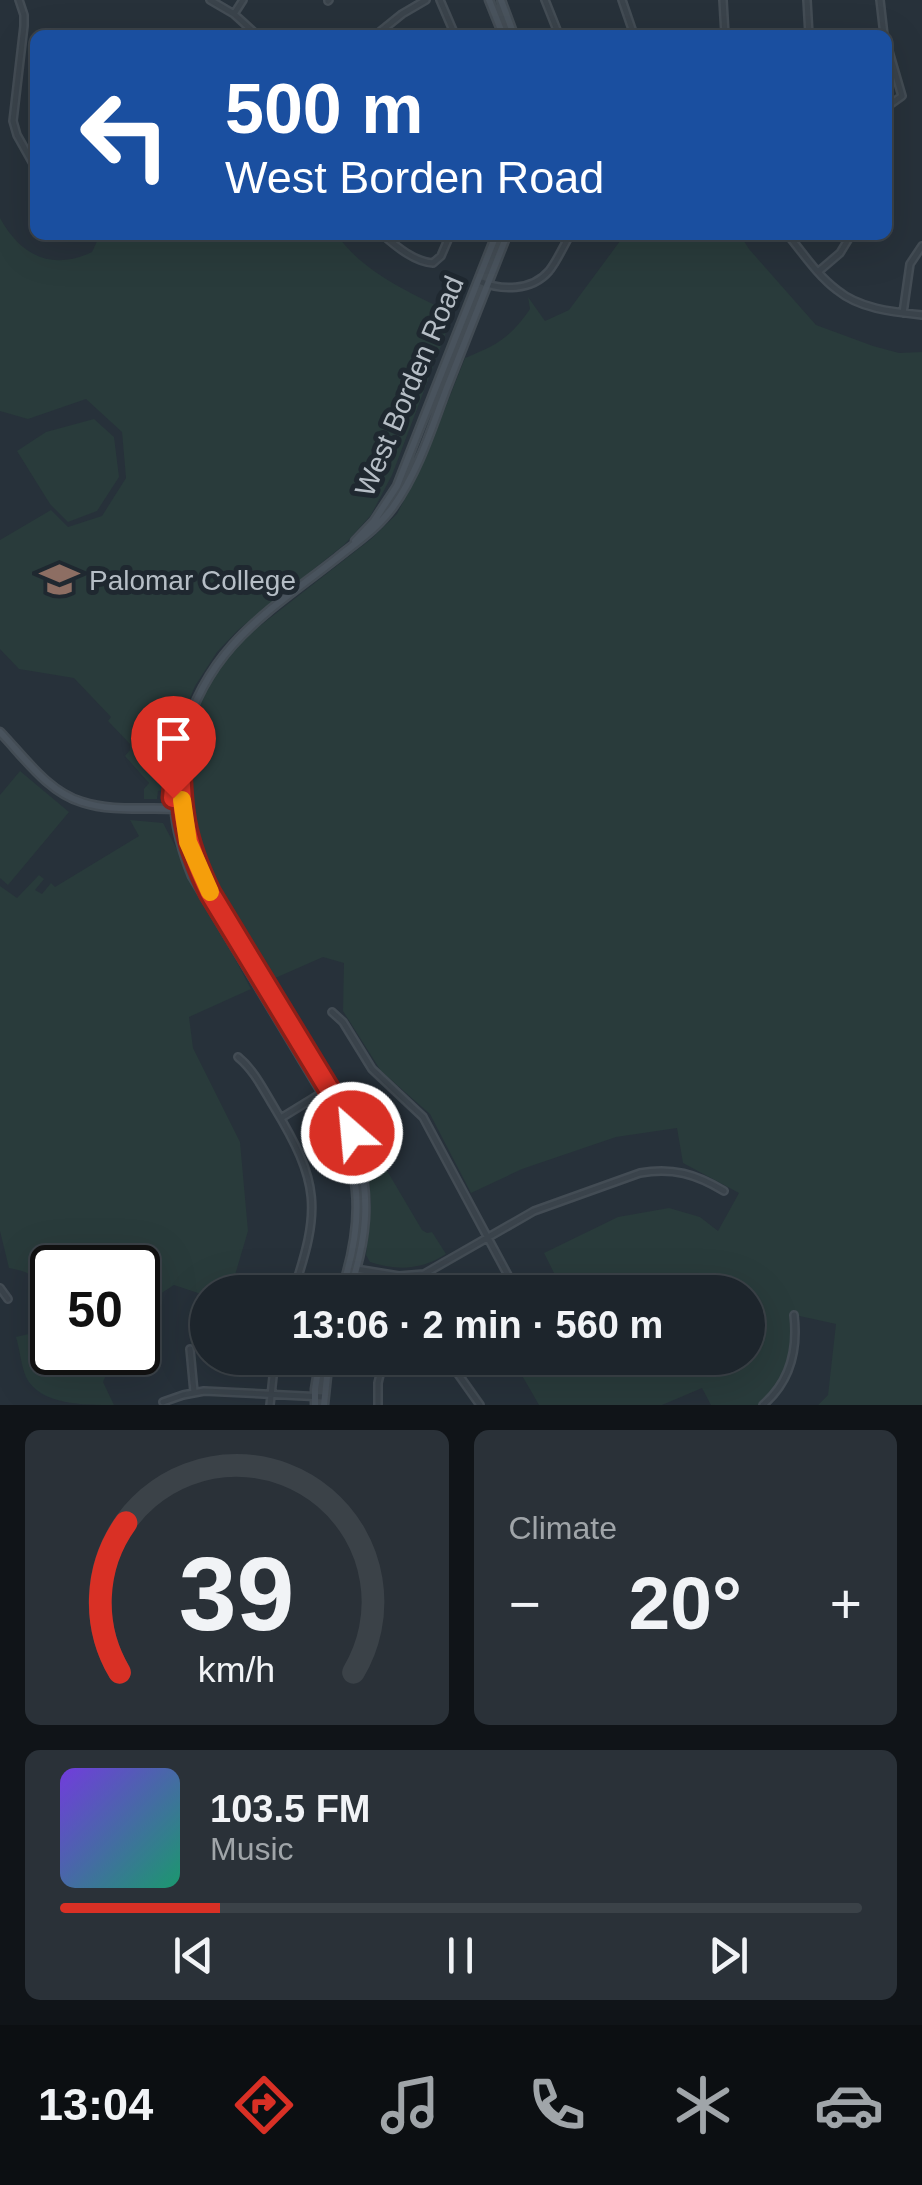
<!DOCTYPE html>
<meta charset="utf-8">
<style>
:root{--surface:#1d252c;--page:#2a3138;--text:#f1f3f6;--muted:#a0a5a9;--line:#3b4248;--accent:#d93025}
body{margin:0;font-family:Helvetica,sans-serif;background:var(--page);color:var(--text);height:100vh;display:flex;flex-direction:column;font-size:38px;white-space:nowrap}
*{box-sizing:border-box;margin:0}
p{font-size:32px;color:var(--muted)}
.icon{flex:none;width:55px;height:55px;fill:none;stroke:currentColor;stroke-width:2;stroke-linecap:round;stroke-linejoin:round}
.map{position:relative;height:1405px;overflow:hidden}
.details{display:flex;flex-direction:column;gap:25px;padding:25px;background:#101418;flex:1}
.details>*{flex:none}
.guide{position:absolute;left:30px;top:30px;width:862px;height:210px;border-radius:15px;box-shadow:0 10px 40px #0002,0 0 0 2px var(--line);background:#1a4fa0;color:#fff;overflow:hidden}
.speed{position:absolute;left:30px;top:1245px;display:flex;gap:20px;font-size:50px;font-weight:700;text-align:center}
.speed>*{display:grid;place-content:center;width:130px;height:130px;border-radius:50%;background:var(--surface);box-shadow:0 10px 40px #0002,0 0 0 2px var(--line);line-height:1}
.speed .limit{border:5px solid #111;border-radius:15px;background:#fff;color:#111}
.pin{position:absolute;display:grid;place-items:center;width:85px;height:85px;color:#fff;margin:-102px -42px;border-radius:50% 50% 50% 0;rotate:-45deg;box-shadow:0 0 10px #0007}
.pin .icon{rotate:45deg}
.me{position:absolute;width:110px;margin:-55px;rotate:333deg;stroke-linejoin:round;filter:drop-shadow(0 0 8px #0008)}
.turn{display:flex;align-items:center;gap:35px;height:210px;padding:0 30px;font-size:45px}
.turn .icon{width:130px;height:130px;stroke-width:2.5}
.turn b{display:block;font-size:70px;line-height:85px}
.big{font-size:75px;font-weight:800;line-height:1.1}
.details .widget{flex:1;display:flex;flex-direction:column;justify-content:center;gap:15px;min-width:0;padding:0 35px;border-radius:15px;background:var(--page)}
.details .dial{align-items:center;gap:0}
.dial svg{height:260px;overflow:visible;fill:none;stroke:var(--line);stroke-width:7;stroke-linecap:round;text-anchor:middle}
.dial text{fill:var(--text);stroke:none}
.song{display:flex;align-items:center;gap:30px}
.cover{width:120px;height:120px;border-radius:15px;background:linear-gradient(135deg,hsl(260 70% 55%),hsl(160 70% 35%))}
.played{height:10px;border-radius:5px;background:linear-gradient(90deg,var(--accent) 20%,var(--line) 20%)}
.keys{display:flex;justify-content:space-around;direction:ltr}
.heat{display:flex;justify-content:space-between;align-items:center;font-size:55px;direction:ltr}
.details .tiles{flex:1;display:grid;gap:25px;grid-template-columns:1fr 1fr}
.widget:last-child{grid-column:span 2}
.trip{position:absolute;left:190px;top:1275px;width:575px;height:100px;border-radius:50px;background:var(--surface);box-shadow:0 10px 40px #0002,0 0 0 2px var(--line);font-weight:800;line-height:100px;text-align:center}
.dock{display:flex;height:160px;justify-content:space-around;align-items:center;background:#0c0f12;color:var(--muted)}
.dock .icon{width:70px;height:70px}
.dock .active{color:var(--accent)}
.dock b{font-size:45px;color:var(--text)}
.map>svg:first-child{display:block}
.green{fill:#293b3b}
.lines{fill:none;stroke-linecap:round;stroke-linejoin:round}
.street-casing{stroke:#434c54;stroke-width:10}
.secondary-casing{stroke:#434c54;stroke-width:11}
.street{stroke:#3a434b;stroke-width:5}
.secondary{stroke:#49535d;stroke-width:6}
.route-casing{stroke:#8d1f18;stroke-width:25}
.route{stroke:#d93025;stroke-width:18}
.slow{stroke:#f59e0b;stroke-width:18}
.labels{text-anchor:middle;stroke-width:10;stroke-linejoin:round;paint-order:stroke}
.street-label{font-size:28px;fill:#b6bec6;stroke:#1f2830}
.poi-label{font-size:28px;fill:#b6bec6;stroke:#1f2830;text-anchor:start}
</style>
<div class="map">
<svg width="922" height="1405" viewBox="0 0 922 1405">
<rect width="100%" height="100%" fill="#27313a"/>
<path class="green" d="M0,218C21,256 52,271 92,252L100,235H337C365,274 411,293 453,314L392,475L371,515L345,544L238,630L217,652L195,686L175,734L168,789L158,791L157,799H144V789L149,783L125,756L130,750V744L108,721L111,717L74,678L19,669L0,649V540L51,510L68,527L102,516L126,478L122,432L86,399L28,419L0,411Z
M628,235H740L749,249L816,325L873,346L899,353L922,352V1405H818L828,1395L836,1324L795,1315V1349L779,1389L763,1405H711L702,1388L662,1405H539L520,1372L547,1358H748V1292H531L530,1291L557,1279L544,1253L618,1217L669,1208L700,1217L718,1231L739,1193L683,1163L677,1128L616,1137L522,1169L471,1193L430,1114L381,1071L343,1011L344,963L323,957L273,979L206,874L192,841L184,767L186,737L197,704L234,646L371,539L397,514L424,461L465,358C497,345 510,338 530,309L528,297L545,321L569,310L623,237Z
M94,419L114,437L119,477L97,511L68,522L50,504L17,451L46,432Z
M20,771L69,812L8,885L0,878V795Z
M130,820L163,823L251,989L189,1017L193,1048L240,1142L248,1231L230,1292H208L207,1296L174,1285L138,1308V1268H52V1352L116,1353L103,1382L114,1405C83,1405 40,1405 26,1377C21,1365 20,1350 16,1337L45,1330C57,1311 45,1282 25,1272C20,1270 14,1269 9,1268L0,1231V886L17,898L39,875L44,879L35,890L42,894L51,883L55,887L139,836Z
M378,1164L386,1169L422,1230L427,1233L432,1232L446,1254C421,1270 398,1271 370,1262L366,1255L371,1206L368,1168Z"/>
<g class="lines">
<defs>
<path id="street" d="M19,0L24,15V26L13,121L17,135L35,167
M210,0L234,14L257,35
M440,0L455,35
M545,0L559,35
M622,0L634,35
M723,0L725,35
M807,0L809,35
M880,0L884,35
M328,1L329,0
M234,14L243,0
M376,35L402,14L426,0
M888,48L902,96L888,106
M383,235C397,247 415,262 433,263L441,256L450,235
M788,235C803,253 818,276 837,290C860,309 893,312 922,315
M819,271L840,253L851,235
M479,281C501,291 532,291 549,271C557,261 563,247 570,235
M903,313L910,264L922,246
M332,1012L343,1022L372,1069L423,1117L517,1292
M238,1057C254,1070 263,1089 274,1107C320,1183 321,1209 293,1292
M281,1118L325,1091
M356,1269L399,1276L424,1274L534,1211L640,1173C672,1167 696,1174 724,1191
M0,1288L8,1299
M399,1292V1276
M190,1349L194,1392
M405,1358L421,1360L433,1358
M442,1358L451,1364L480,1405
M163,1402L183,1395L204,1391L324,1397
M270,1405L275,1358
M378,1405V1383L384,1358
M763,1405C791,1381 798,1350 794,1315"/>
<path id="secondary" d="M489,0L503,35
M501,0L514,35
M355,541L374,521L397,486L496,235
M0,732C24,757 48,792 82,802C112,812 146,807 176,809
M180,757C180,812 186,844 210,893C239,940 267,986 295,1032C352,1126 388,1180 349,1292
M341,1292C367,1214 361,1165 322,1093L192,876C172,826 168,789 183,737C209,645 267,613 337,558C358,541 377,529 393,507C418,472 431,430 446,390C466,338 487,287 507,235
M315,1405V1389L320,1358
M324,1405L329,1358"/>
</defs>
<use href="#street" class="street-casing"/>
<use href="#secondary" class="secondary-casing"/>
<use href="#street" class="street"/>
<use href="#secondary" class="secondary"/>
</g>
<g class="lines">
<defs>
<path id="route" d="M173,798L177,754L180,746C180,807 183,838 210,893L329,1089L352,1133"/>
</defs>
<use href="#route" class="route-casing"/>
<use href="#route" class="route"/>
<path class="slow" d="M182,800L188,842L210,892"/>
</g>
<defs>
<symbol id="university-bare" viewBox="-9 -9 18 18"><path d="M0-5L7-2L0 1L-7-2ZM-4 1L0 2.5L4 1V4Q0 6-4 4Z" fill="#8d6e63" stroke="#1f2830" stroke-width="2.5" paint-order="stroke"/></symbol>
</defs>
<g fill-rule="evenodd">
<use href="#university-bare" x="32" y="552" width="55" height="55"/>
</g>
<g class="labels">
<g class="street-label">
<text transform="translate(409 386) rotate(-67)" y="10">West Borden Road</text>
</g>
<g class="poi-label">
<text x="89" y="590">Palomar College</text>
</g>
</g>
</svg>
<div class="speed"><div class="limit">50</div></div>
<div class="pin" style="left:173px;top:798px;background:#d93025"><svg class="icon" aria-label="arrive" viewBox="0 0 24 24"><path d="M6 21V4h12l-3 4 3 4H6"/></svg></div>
<svg class="me" style="left:352px;top:1133px" viewBox="-20 -20 40 40"><circle r="17" fill="#d93025" stroke="#fff" stroke-width="3"/><path d="M0-11L8 9 0 5-8 9z" fill="#fff"/></svg>
<div class="trip">13:06 · 2 min · 560 m</div>
<div class="guide">
<div class="turn"><svg class="icon" aria-label="left" viewBox="0 0 24 24"><path d="M17 20v-9H6M10 6l-5 5 5 5"/></svg><div><b>500 m</b>West Borden Road</div></div>
</div>
</div>
<section class="details">
<div class="tiles">
<div class="widget dial"><svg viewBox="0 0 100 80">
<path d="M14 69A42 42 0 1 1 86 69"/>
<path d="M14 69A42 42 0 0 1 16 23" stroke="#d93025"/>
<text x="50" y="56" font-size="32" font-weight="700">39</text>
<text x="50" y="72" font-size="11">km/h</text>
</svg></div>
<div class="widget"><p>Climate</p>
<div class="heat"><a>−</a><b class="big">20°</b><a>+</a></div>
</div>
<div class="widget">
<div class="song"><i class="cover"></i><div><b>103.5 FM</b><p>Music</p></div></div>
<div class="played"></div>
<div class="keys"><svg class="icon" aria-label="previous" viewBox="0 0 24 24"><path d="M18 5L8 12l10 7zM5 5v14"/></svg><svg class="icon" aria-label="pause" viewBox="0 0 24 24"><path d="M8 5v14M16 5v14"/></svg><svg class="icon" aria-label="next" viewBox="0 0 24 24"><path d="M6 5l10 7-10 7zM19 5v14"/></svg></div>
</div>
</div>
</section>
<nav class="dock">
<b>13:04</b>
<svg class="icon active" aria-label="directions" viewBox="0 0 24 24"><path d="M12 3l9 9-9 9-9-9zM9 14v-3h6M13 9l2 2-2 2"/></svg>
<svg class="icon" aria-label="music" viewBox="0 0 24 24"><path d="M9 18V5l10-2v13"/><circle cx="6" cy="18" r="3"/><circle cx="16" cy="16" r="3"/></svg>
<svg class="icon" aria-label="phone" viewBox="0 0 24 24"><path d="M5 4h4l2 5-3 2q2 4 5 5l2-3 5 2v4C11 20 4 13 5 4z"/></svg>
<svg class="icon" aria-label="climate" viewBox="0 0 24 24"><path d="M12 3v18M4 7l16 10M4 17L20 7"/></svg>
<svg class="icon" aria-label="car" viewBox="0 0 24 24"><path d="M5 17H2v-5l4-1 3-4h7l3 4 3 1v5h-3M9 17h6M6 11h13"/><circle cx="7" cy="17" r="2"/><circle cx="17" cy="17" r="2"/></svg>
</nav>
